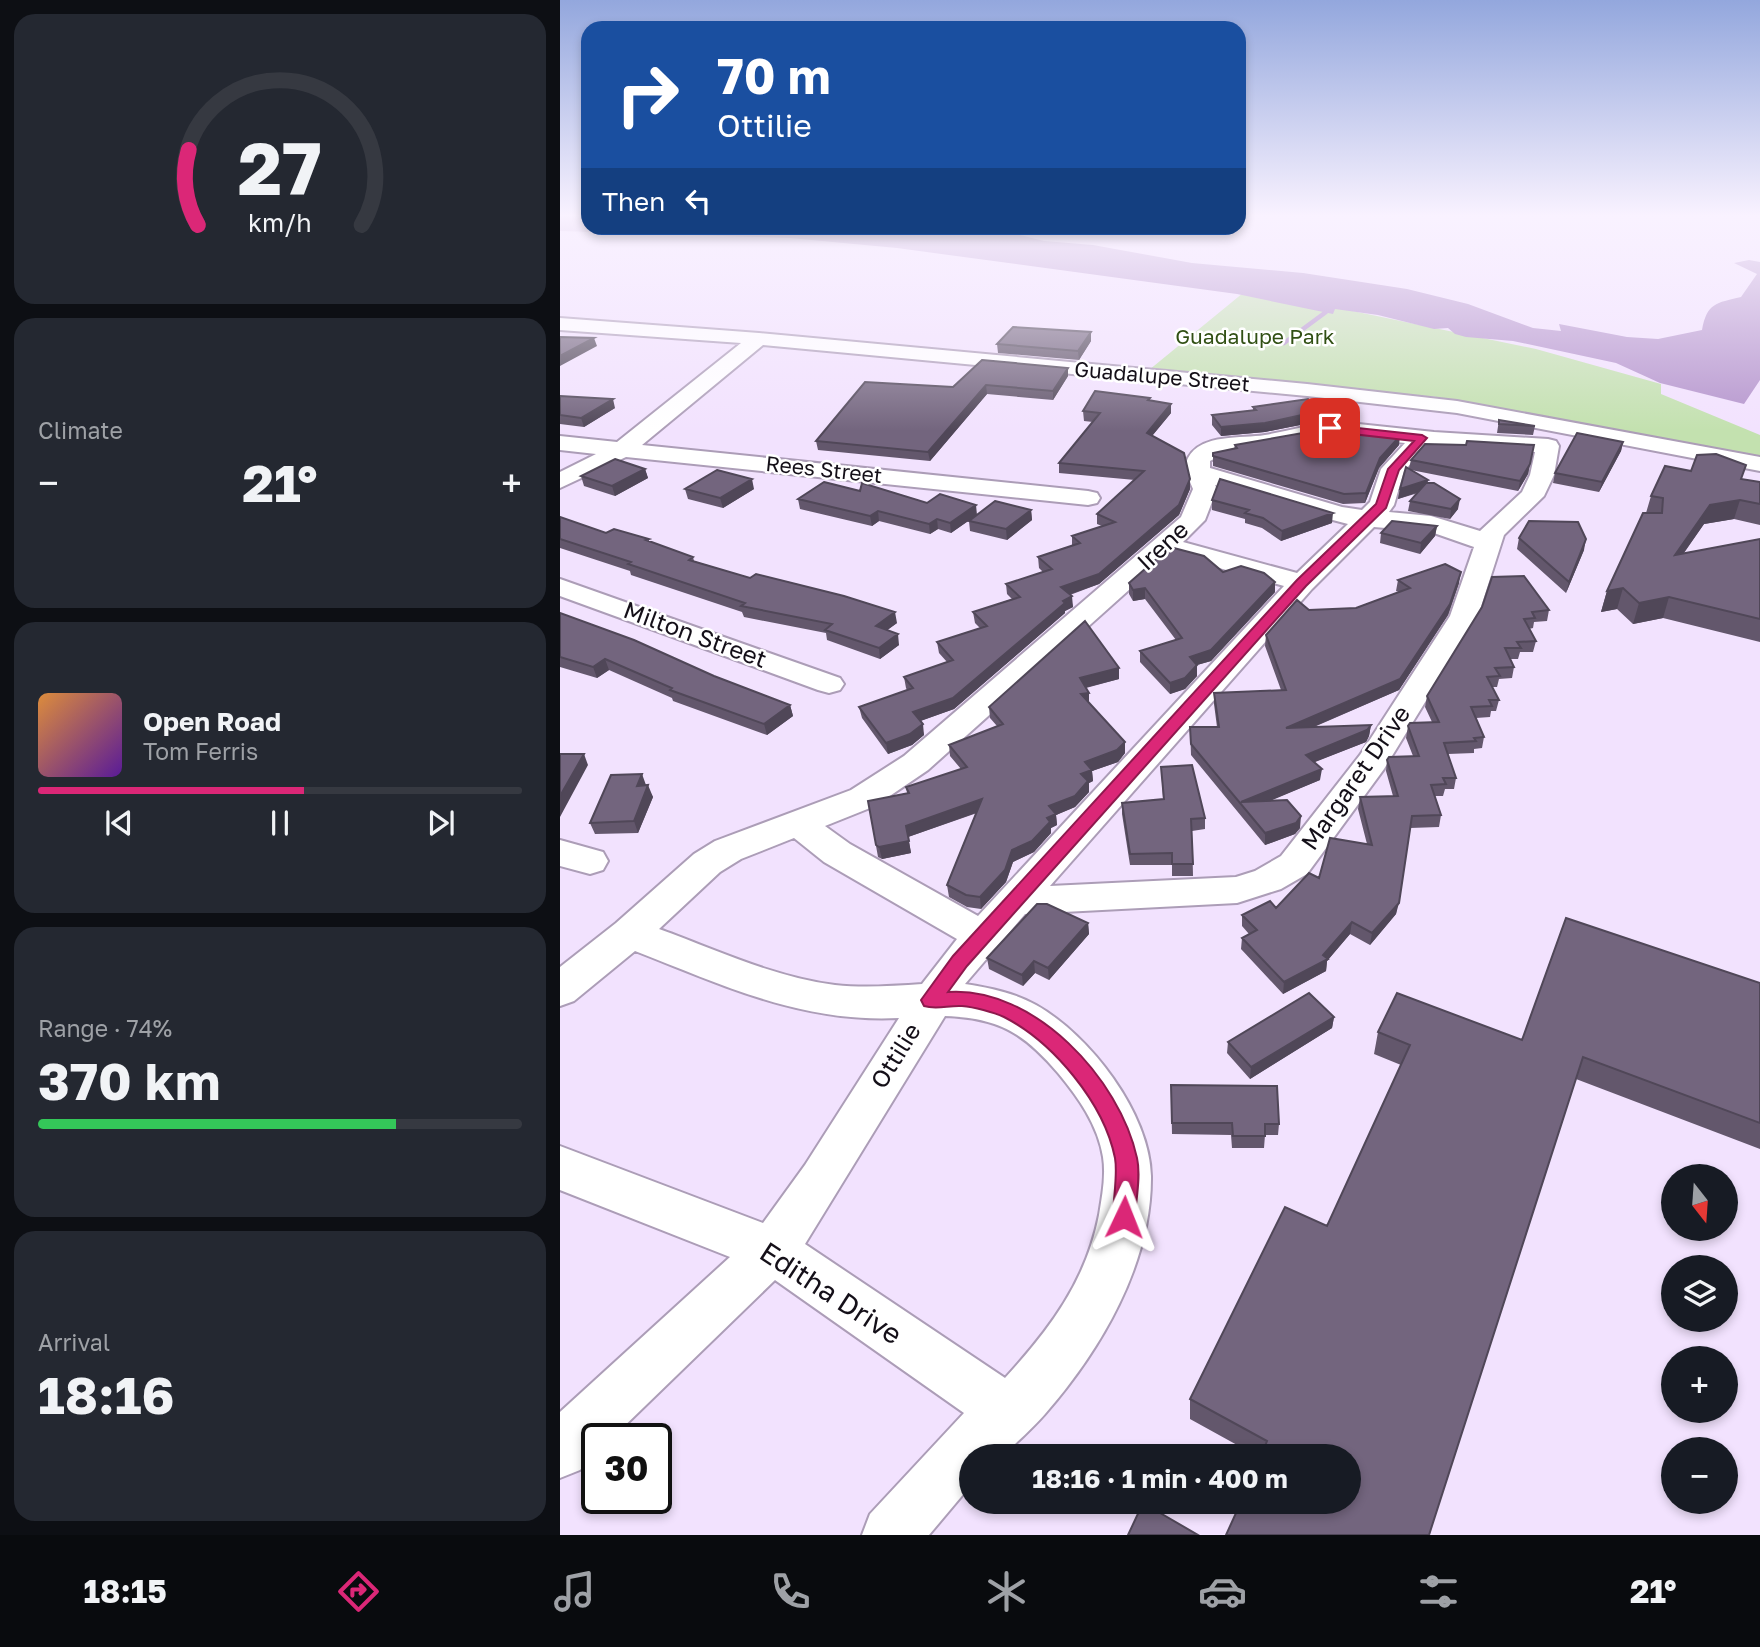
<!DOCTYPE html>
<meta charset="utf-8">
<style>
:root{--surface:#171b24;--page:#242831;--text:#f1f3f6;--muted:#9ea1a6;--line:#363941;--accent:#db2777}
body{margin:0;font-family:"Golos Text",sans-serif;background:var(--page);color:var(--text);height:100vh;display:flex;flex-direction:column;font-size:26px;white-space:nowrap}
*{box-sizing:border-box;margin:0}
p{font-size:23px;color:var(--muted)}
.icon{flex:none;width:38px;height:38px;fill:none;stroke:currentColor;stroke-width:2;stroke-linecap:round;stroke-linejoin:round}
.map{position:relative;flex:1;overflow:hidden}
.panel{display:flex;flex-direction:column;gap:14px;padding:14px;background:#0d0f14;width:560px}
.panel>*{flex:none}
.guide{position:absolute;left:21px;top:21px;width:665px;height:214px;border-radius:21px;box-shadow:0 4px 10px #0003;background:#1a4fa0;color:#fff;overflow:hidden}
.needle{width:46px;rotate:163deg}
.controls{position:absolute;left:1101px;top:1164px;display:grid;gap:14px}
.controls a{display:grid;place-items:center;width:77px;height:77px;border-radius:50%;background:var(--surface);box-shadow:0 4px 10px #0003;font-size:35px}
.speed{position:absolute;left:21px;top:1423px;display:flex;gap:14px;font-size:35px;font-weight:700;text-align:center}
.speed>*{display:grid;place-content:center;width:91px;height:91px;border-radius:50%;background:var(--surface);box-shadow:0 4px 10px #0003;line-height:1}
.speed .limit{border:4px solid #111;border-radius:10px;background:#fff;color:#111}
.pin{position:absolute;display:grid;place-items:center;width:60px;height:60px;color:#fff;margin:-30px;border-radius:14px;box-shadow:0 4px 10px #0006}
.me{position:absolute;width:77px;margin:-38px;rotate:2deg;stroke-linejoin:round;filter:drop-shadow(0 0 5px #0008)}
.turn{display:flex;align-items:center;gap:24px;height:147px;padding:0 21px;font-size:32px}
.turn .icon{width:91px;height:91px;stroke-width:2.5}
.turn b{display:block;font-size:49px;line-height:60px}
.then{display:flex;align-items:center;height:66px;padding:0 21px;background:#0003;gap:14px;font-size:26px}
.big{font-size:52px;font-weight:700;line-height:1.1}
.panel .widget{flex:1;display:flex;flex-direction:column;justify-content:center;gap:10px;min-width:0;padding:0 24px;border-radius:21px;background:var(--page)}
.panel .dial{align-items:center;gap:0}
.dial svg{height:182px;overflow:visible;fill:none;stroke:var(--line);stroke-width:7;stroke-linecap:round;text-anchor:middle}
.dial text{fill:var(--text);stroke:none}
.song{display:flex;align-items:center;gap:21px}
.cover{width:84px;height:84px;border-radius:10px;background:linear-gradient(135deg,hsl(30 70% 55%),hsl(270 70% 35%))}
.played{height:7px;border-radius:4px;background:linear-gradient(90deg,var(--accent) 55%,var(--line) 55%)}
.keys{display:flex;justify-content:space-around;direction:ltr}
.heat{display:flex;justify-content:space-between;align-items:center;font-size:38px;direction:ltr}
.charge{height:10px;border-radius:5px;background:linear-gradient(90deg,#34c759 74%,var(--line) 0)}
.trip{position:absolute;left:399px;top:1444px;width:402px;height:70px;border-radius:35px;background:var(--surface);box-shadow:0 4px 10px #0003;font-weight:700;line-height:70px;text-align:center}
.tab-bar{display:flex;height:112px;justify-content:space-around;align-items:center;background:#090b0e;color:var(--muted)}
.tab-bar .icon{width:49px;height:49px}
.tab-bar .selected{color:var(--accent)}
.tab-bar b{font-size:32px;color:var(--text)}
main{display:flex;flex:1;min-height:0}
.map>svg:first-child{display:block}
.green{fill:#c3e1af}
.water{fill:#b494cc}
.lines{fill:none;stroke-linecap:round;stroke-linejoin:round}
.stream{stroke:#b494cc;stroke-width:4.5}
.minor-casing{stroke:#ac9db7;stroke-width:4}
.minor{fill:#fff;fill-rule:evenodd}
.wall{fill:#63576c}
.shaded-wall{fill:#504758}
.building{fill:#73657e;stroke:#504758;stroke-width:2}
.route{fill:#db2777;stroke:#8e194d;stroke-width:2}
.labels{text-anchor:middle;stroke-width:5;stroke-linejoin:round;paint-order:stroke}
.far-park-label{font-size:21px;fill:#315014;stroke:#fff}
.far-street-label{font-size:21px;fill:#140f18;stroke:#fff}
.street-label{font-size:24px;fill:#140f18;stroke:#fff}
.near-street-label{font-size:28px;fill:#140f18;stroke:#fff}
</style>
<main>
<section class="panel">
<div class="widget dial"><svg viewBox="0 0 100 80">
<path d="M14 69A42 42 0 1 1 86 69"/>
<path d="M14 69A42 42 0 0 1 10 36" stroke="#db2777"/>
<text x="50" y="56" font-size="32" font-weight="700">27</text>
<text x="50" y="72" font-size="11">km/h</text>
</svg></div>
<div class="widget"><p>Climate</p>
<div class="heat"><a>−</a><b class="big">21°</b><a>+</a></div>
</div>
<div class="widget">
<div class="song"><i class="cover"></i><div><b>Open Road</b><p>Tom Ferris</p></div></div>
<div class="played"></div>
<div class="keys"><svg class="icon" aria-label="previous" viewBox="0 0 24 24"><path d="M18 5L8 12l10 7zM5 5v14"/></svg><svg class="icon" aria-label="pause" viewBox="0 0 24 24"><path d="M8 5v14M16 5v14"/></svg><svg class="icon" aria-label="next" viewBox="0 0 24 24"><path d="M6 5l10 7-10 7zM19 5v14"/></svg></div>
</div>
<div class="widget"><p>Range · 74%</p><b class="big">370 km</b><div class="charge"></div></div>
<div class="widget"><p>Arrival</p><b class="big">18:16</b></div>
</section>
<div class="map">
<svg width="1200" height="1535" viewBox="0 0 1200 1535">
<rect width="100%" height="100%" fill="#f2e2fe"/>
<path class="green" d="M683,293L783,309L976,349L1101,384V394L1200,435V456L877,397L589,370Z"/>
<path class="water" d="M0,216H28V228H366L401,232H448L484,241L533,245L632,263L743,273L847,289L908,304L973,328L1001,331L999,324L1067,337L1098,339L1142,330C1147,303 1156,303 1181,297L1197,274L1174,263L1189,260L1200,262V380L1184,404L1100,383L1056,363L953,341L906,337L895,334L888,328L874,329L818,315L775,309L773,314L677,294L337,248L230,238L0,231Z"/>
<g class="lines">
<path class="stream" d="M724,343L766,312L762,305"/>
<defs>
<path id="minor" d="M0,318L199,333L747,384L897,401L1200,457V471L897,413L747,396L203,345L82,445L528,491L537,493L540,498L537,503L528,505L66,457L0,488V472L36,454L0,450V436L57,442L181,343L0,330Z
M770,421L874,432L988,439L996,441L999,446L994,475L984,496L944,535L918,616L824,769L747,874L721,889L677,903L465,914L405,984C430,988 455,993 476,1005C530,1035 590,1114 591,1176C592,1264 540,1351 485,1414C477,1423 448,1453 438,1456C431,1458 419,1456 411,1456V1485L369,1535H302L310,1514L404,1413L215,1280L52,1438H37V1453L20,1470L0,1478V1412L170,1257L0,1190V1146L203,1223L245,1165L339,1018C241,1023 163,985 75,951L14,1001L0,1006V967L56,923L134,854L155,841L291,790L344,756L621,517L633,489C629,479 623,468 628,458C641,433 682,439 705,435C727,431 748,426 770,421ZM770,435L845,443L821,469L810,502L802,510L782,507L650,468V461L665,453L703,449ZM868,445L874,446L975,452L970,475L962,492L920,531L871,516L829,512L834,505L844,471ZM655,485L769,519L788,524L737,573L623,542L645,520L657,489ZM814,527L871,532L914,547L890,616L800,755L721,856L695,871L676,877L490,886L752,589ZM609,554L724,586L418,916L290,844L265,826L315,806L368,770ZM234,838L264,862L397,939L362,984C333,986 303,988 275,985C213,977 157,950 99,929L160,872L181,859ZM385,1016C438,1018 463,1032 498,1073C518,1097 538,1125 543,1157C546,1176 542,1196 539,1215C526,1281 490,1329 445,1378L245,1244Z
M0,579L280,678L284,684L280,690L269,693L258,690L0,596Z
M0,840L43,852L48,861L43,870L30,874L0,866Z"/>
</defs>
<use href="#minor" class="minor-casing"/>
<use href="#minor" class="minor"/>
</g>
<path class="wall" d="M531,341L519,360L438,353L437,344Z
M508,376L493,400L427,394L370,461L258,450L256,441L393,387Z
M0,396L55,408L24,427L0,424Z
M590,398V401L611,413L592,436L630,489L619,515L539,584L510,595L513,607L505,611V613L394,709L360,721L364,735L352,745L328,754L302,718L299,707L347,690L346,688L344,677L387,662L379,653L377,642L420,628L415,623L413,612L452,599L447,594L446,584L483,572L479,568L478,557L512,546V536L542,526L537,524V514L575,480L499,473V463L533,422L524,421L523,411Z
M693,407L760,411V421L705,432L661,436L652,425V415L693,411Z
M939,420L975,426L973,435L937,433Z
M1063,442L1061,451L1039,492L993,483L995,473Z
M675,445H839L819,468L805,503L783,504L653,466V453L674,449Z
M974,445L968,474L958,491L851,470L898,509L890,519L848,511L850,501L858,493L838,499L840,489L849,468L851,460Z
M85,469L88,478L55,496L24,486L21,476Z
M1131,471L1200,482V525L1174,519L1144,524L1124,553L1200,539V642L1103,618L1073,624L1057,609L1041,612L1047,591L1086,513L1091,496Z
M125,489H194L163,508L128,499Z
M300,491L367,503L417,515L471,510L472,520L447,540L410,531L409,521L415,516L391,533L378,529L370,534L319,521L312,526L240,509L238,499Z
M652,500L772,523L721,541L702,528L685,523V519L652,510Z
M0,517L46,533L89,539V541L133,557L134,561L337,623L327,630L339,645L320,659L267,640L266,633L184,617L182,612L71,575L70,571L0,548Z
M877,526L875,536L860,554L820,543L821,533Z
M959,538L1024,550L1006,593L957,549Z
M663,572L715,592L651,661L637,665V676L625,689L610,694L580,662V651L616,640L585,599L573,601L569,594V583Z
M838,580L899,583L888,615L839,690L754,727L811,725L809,736L806,742L754,762L760,780L711,800L740,828L735,834L705,845L631,755L630,727H657L654,704V693L721,690L705,646L706,635L749,610L796,608L839,592L836,591Z
M922,607L989,610L987,621L974,622L973,628L969,629L976,641L973,652H960L958,659H950L954,667L952,678L939,679L937,687H932L939,700L936,711H931L930,717L916,718L924,737L922,748L914,749V753L888,754L896,778L894,789H885L883,796H875L881,815L879,827L850,828L836,914L810,945L790,934L767,961L766,971L723,994L681,949L682,938L689,934L682,926V915L716,908L807,844L798,809L800,797L833,796L826,771L827,760L853,756L846,738L848,726L872,722L865,707L867,696Z
M0,613L154,676L230,705L233,716L207,735L113,701L112,698L49,670L37,678L0,667Z
M559,668V679L526,688L529,693V703L565,742V753L558,762L532,771L533,781L529,783V792L515,807L496,815L497,825L491,828V833L474,852L453,862L446,882L421,909L407,907L389,897L387,885L417,813L348,837L351,853L322,859L318,857L308,801L347,793L346,787L401,769L390,756L389,745L437,726L430,718L429,707Z
M601,767L645,818V829L632,831L633,876H612V865H570L562,814V803L603,799Z
M86,785L93,797L78,833L35,834L30,823Z
M528,923L529,934L489,980L475,973L463,986L429,969L427,958Z
M1200,983V1149L1016,1079L789,1456H697L630,1419V1399L767,1226L841,1065L814,1054L818,1032L962,1040Z
M774,1017L772,1028L690,1079L667,1053L668,1042Z
M611,1085L719,1124L718,1135H705L704,1148H672L671,1135L612,1134Z"/>
<path class="shaded-wall" d="M531,332V341L519,360L518,351Z
M34,338L37,346L0,366V356Z
M508,368V376L493,400V391Z
M426,385L427,394L370,461L368,452Z
M53,399L55,408L24,427L21,418Z
M611,404V413L587,442V433Z
M760,411V421L705,432L661,436V427Z
M840,436L839,445L819,468L805,503L806,493L820,458Z
M1063,442L1061,451L1039,492L1042,482Z
M970,464L968,474L958,491L960,481Z
M85,469L88,478L55,496L52,486Z
M192,479L194,489L163,508L160,498Z
M630,479V489L619,515L539,584L502,597L501,587Z
M868,480L867,489L838,499L840,489Z
M900,499L898,509L890,519L891,509Z
M1180,500L1174,519L1144,524L1108,575L1115,555L1150,505Z
M416,505L417,515L391,533L390,523Z
M471,510L472,520L447,540L446,529Z
M318,511L319,521L312,526L310,516Z
M773,513L772,523L721,541L722,531Z
M377,519L378,529L370,534L369,524Z
M877,526L875,536L860,554L861,543Z
M1026,539L1024,550L1006,593L1009,582Z
M901,572L899,583L888,615L839,690L725,739L726,728Z
M715,582V592L651,661L637,665V676L625,689L610,694V683L630,657Z
M585,588V599L573,601V590Z
M1063,588L1057,609L1041,612L1047,591Z
M512,596L513,607L505,611V613L394,709L355,723L353,712L503,601Z
M1109,597L1103,618L1073,624L1079,603Z
M335,612L337,623L318,637L316,626Z
M338,634L339,645L320,659L319,648Z
M45,659L49,670L37,678L33,667Z
M559,668V679L520,689V678Z
M529,693V704L521,694Z
M230,705L233,716L207,735L204,724Z
M363,724L364,735L352,745L328,754L326,743Z
M811,725L809,736L806,742L745,766L746,755Z
M565,742V753L558,762L532,771L533,781L529,783V792L515,807L496,815L497,825L491,828V833L474,852L453,862L446,882L421,909L420,897L452,850L489,806L521,774L525,762Z
M24,754L28,765L0,817V796Z
M762,769L760,780L686,811L681,802Z
M82,774L86,785L77,786Z
M88,785L93,797L78,833L74,821Z
M422,799L424,810L348,837L346,826Z
M741,816L740,828L735,834L705,845V833Z
M349,841L351,853L322,859L319,847Z
M839,903L836,914L810,945L812,933Z
M792,922L790,934L767,961L766,971L723,994L724,982L763,955Z
M528,923L529,934L489,980L488,968Z
M474,961L475,973L463,986L462,975Z
M774,1017L772,1028L690,1079L691,1067Z"/>
<path class="building" d="M453,327L531,332L518,351L437,344Z
M0,337L34,338L0,356Z
M422,360L508,368L493,391L426,385L368,452L256,441L305,382L393,387Z
M535,391L590,398L588,400L611,404L587,433L624,453L630,479L619,505L539,574L501,587L512,596L503,601L505,603L393,698L353,712L363,724L350,734L326,743L299,707L353,688L344,677L393,660L377,642L427,626L413,612L460,597L446,584L492,569L478,557L520,543L512,536L555,522L537,514L584,471L499,463L540,413L523,411Z
M0,396L53,399L21,418L0,415Z
M748,399L760,411L705,423L661,427L652,415L696,410L693,407Z
M939,420L975,426L939,424Z
M771,428L840,436L820,458L806,493L784,494L653,456V453L677,448L675,445Z
M1017,433L1063,442L1042,482L995,473Z
M907,441L974,445L970,464L960,481L851,460L865,444L906,445Z
M1156,454L1186,465L1181,479L1200,482V504L1180,500L1150,505L1115,555L1200,539V619L1109,597L1079,603L1063,588L1047,591L1083,513H1102L1103,498L1091,496L1105,466L1131,471L1137,455Z
M55,459L85,469L52,486L21,476Z
M846,467L868,480L840,489Z
M157,470L192,479L160,498L125,489Z
M660,479L773,513L722,531L703,518L685,513L689,510L652,500Z
M264,482L300,491L302,483L367,503L380,494L416,505L390,523L377,519L369,524L318,511L310,516L238,499Z
M866,483H874L900,499L891,509L850,501Z
M435,501L471,510L446,529L409,521Z
M0,517L46,533L54,529L89,539L86,540L133,557L129,560L190,578L196,574L284,596L335,612L316,626L338,634L319,648L265,630L272,624L181,606L185,603L68,564L71,562L0,539Z
M832,521L877,526L861,543L821,533Z
M969,521L1018,522L1026,539L1009,582L959,538Z
M610,547L644,556L663,572L681,566L704,573L715,582L651,650L630,657L637,665L625,678L610,683L580,651L622,638L585,588L573,590L569,583Z
M885,564L901,572L890,604L840,679L726,728L811,725L807,730L746,755L762,769L681,802L727,800L741,816L736,823L705,833L631,744L630,727H659L654,693L726,690L706,635L737,600L749,610L796,608L850,588L838,580Z
M964,576L989,610L972,612L975,618L964,619L976,641L957,642L961,648H945L954,667L935,668L940,676L927,677L939,700H929L932,706L911,707L924,737L914,738L916,741L884,743L896,778H883L886,784L871,785L881,815L852,816L839,903L812,933L792,922L763,955L768,959L724,982L682,938L697,930L682,915L710,901L716,908L749,873L759,878L770,838L812,845L800,797L838,796L827,760L829,757L859,756L848,726L850,723L879,722L867,696L922,607L932,577Z
M0,613L74,640L154,676L230,705L204,724L110,690L112,688L45,659L33,667L0,657Z
M525,621L559,668L520,678L529,693L521,694L565,742L557,750L525,762L532,770L521,774L528,781L515,796L489,806L496,814L487,818L490,822L472,841L452,850L445,870L420,897L406,895L387,885L422,799L346,826L349,841L319,847L316,845L308,801L349,793L346,787L407,767L389,745L443,724L429,707Z
M0,754H24L0,796Z
M632,765L645,818L631,819L633,864H612V853L570,854L562,803L604,799L601,767Z
M82,774L77,786L88,785L74,821L30,823L51,775Z
M477,904H487L528,923L488,968L474,961L462,975L427,958Z
M1006,918L1200,983V1123L1023,1057L869,1535H666L681,1502H789V1456H701L707,1441L630,1399L725,1207L767,1226L850,1045L818,1032L837,993L962,1040Z
M749,993L774,1017L691,1067L668,1042Z
M611,1085L717,1086L719,1124H705V1136H673L672,1123H612Z
M583,1503L638,1535H568Z"/>
<linearGradient id="sky" x2="0" y2="1"><stop stop-color="#93a7dd"/><stop offset="0.5" stop-color="#f9f2ff"/><stop offset="1" stop-color="#f9f2ff" stop-opacity="0"/></linearGradient>
<rect width="1200" height="431" fill="url(#sky)"/>
<path class="route" d="M770,425L862,435L867,438L839,470L826,508L746,586L407,966L388,992C474,986 560,1079 577,1158C581,1176 576,1199 575,1217L572,1225L564,1228L556,1225L553,1217C553,1199 558,1175 555,1158C544,1103 493,1042 444,1017C433,1012 414,1007 402,1006C389,1005 377,1010 364,1006L361,1000L393,956L737,580L816,504L828,469L854,441L766,431V426Z"/>
<g class="labels">
<g class="far-park-label">
<text x="695" y="344">Guadalupe Park</text>
</g>
<g class="far-street-label">
<text transform="translate(602 377) rotate(5)" y="7">Guadalupe Street</text>
<text transform="translate(264 470) rotate(6)" y="7">Rees Street</text>
</g>
<g class="street-label">
<text transform="translate(603 546) rotate(-43)" y="8">Irene</text>
<text transform="translate(135 635) rotate(20)" y="8">Milton Street</text>
<text transform="translate(796 778) rotate(-55)" y="8">Margaret Drive</text>
<text transform="translate(336 1056) rotate(-58)" y="8">Ottilie</text>
</g>
<g class="near-street-label">
<text transform="translate(271 1293) rotate(33)" y="10">Editha Drive</text>
</g>
</g>
</svg>
<div class="controls">
<a><svg class="needle" viewBox="-14 -14 28 28"><path d="M0-13l5 13h-10z" fill="#e53935"/><path d="M0 13l5-13h-10z" fill="#9ea1a6"/></svg></a>
<a><svg class="icon" aria-label="layers" viewBox="0 0 24 24"><path d="M12 4l9 5-9 5-9-5zM3 14l9 5 9-5"/></svg></a>
<a>+</a>
<a>−</a>
</div>
<div class="speed"><div class="limit">30</div></div>
<div class="pin" style="left:770px;top:428px;background:#d93025"><svg class="icon" aria-label="arrive" viewBox="0 0 24 24"><path d="M6 21V4h12l-3 4 3 4H6"/></svg></div>
<svg class="me" style="left:564px;top:1217px" viewBox="-20 -20 40 40"><path d="M0-17L14 15 0 8-14 15z" fill="#db2777" stroke="#fff" stroke-width="4"/></svg>
<div class="trip">18:16 · 1 min · 400 m</div>
<div class="guide">
<div class="turn"><svg class="icon" aria-label="right" viewBox="0 0 24 24"><path d="M7 20v-9h11M14 6l5 5-5 5"/></svg><div><b>70 m</b>Ottilie</div></div>
<div class="then">Then<svg class="icon" aria-label="left" viewBox="0 0 24 24"><path d="M17 20v-9H6M10 6l-5 5 5 5"/></svg></div>
</div>
</div>
</main>
<nav class="tab-bar">
<b>18:15</b>
<svg class="icon selected" aria-label="directions" viewBox="0 0 24 24"><path d="M12 3l9 9-9 9-9-9zM9 14v-3h6M13 9l2 2-2 2"/></svg>
<svg class="icon" aria-label="music" viewBox="0 0 24 24"><path d="M9 18V5l10-2v13"/><circle cx="6" cy="18" r="3"/><circle cx="16" cy="16" r="3"/></svg>
<svg class="icon" aria-label="phone" viewBox="0 0 24 24"><path d="M5 4h4l2 5-3 2q2 4 5 5l2-3 5 2v4C11 20 4 13 5 4z"/></svg>
<svg class="icon" aria-label="climate" viewBox="0 0 24 24"><path d="M12 3v18M4 7l16 10M4 17L20 7"/></svg>
<svg class="icon" aria-label="car" viewBox="0 0 24 24"><path d="M5 17H2v-5l4-1 3-4h7l3 4 3 1v5h-3M9 17h6M6 11h13"/><circle cx="7" cy="17" r="2"/><circle cx="17" cy="17" r="2"/></svg>
<svg class="icon" aria-label="filters" viewBox="0 0 24 24"><path d="M4 7h16M4 17h16"/><circle cx="9" cy="7" r="2"/><circle cx="15" cy="17" r="2"/></svg>
<b>21°</b>
</nav>
